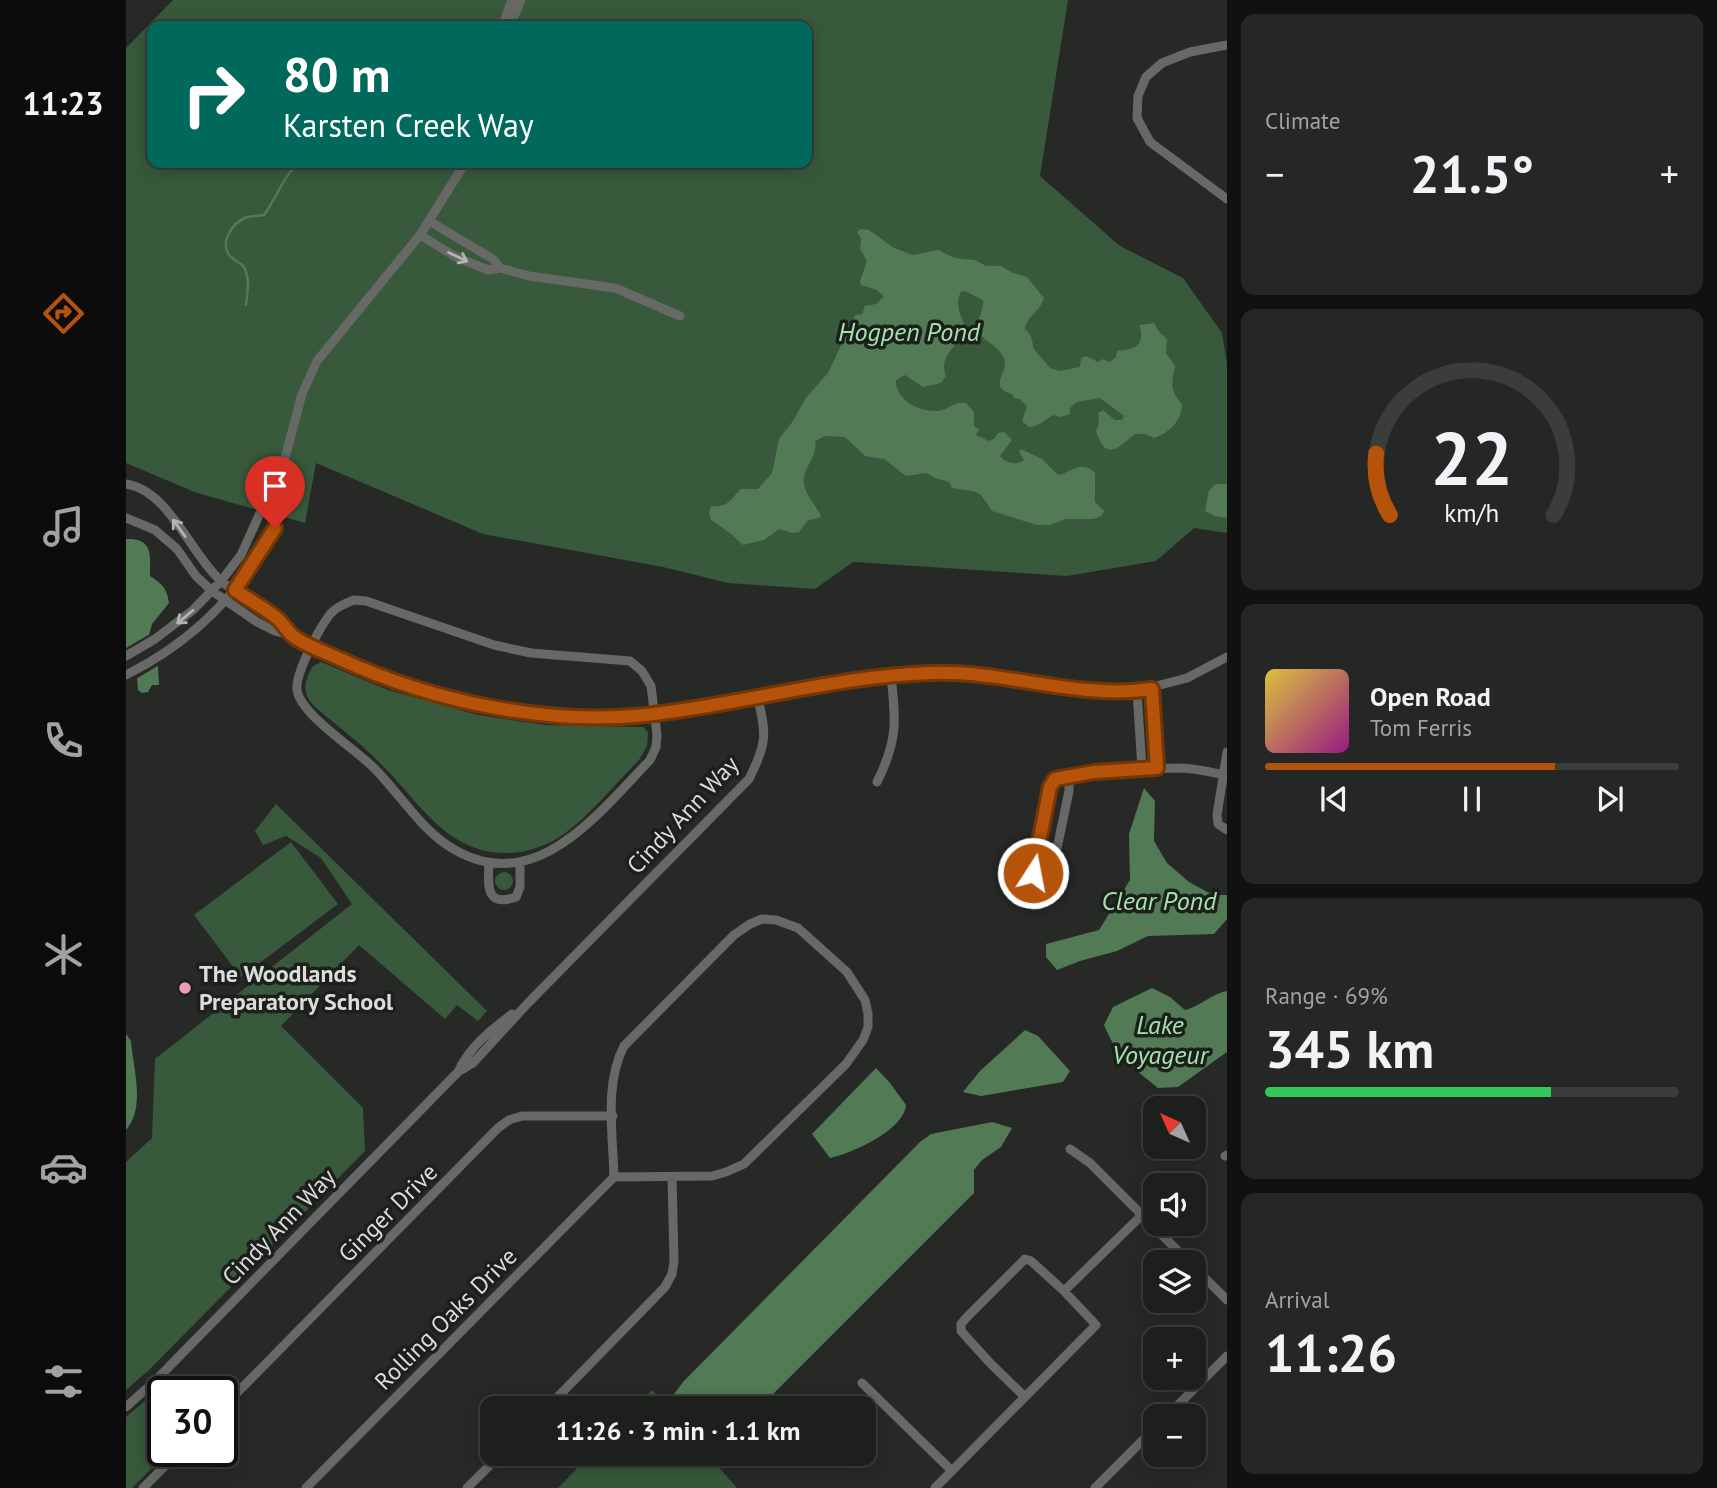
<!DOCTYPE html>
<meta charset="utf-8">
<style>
:root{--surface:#1d1f1d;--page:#252726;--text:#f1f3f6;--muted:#a0a2a4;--line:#3b3d3b;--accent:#b45309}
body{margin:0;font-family:"PT Sans",sans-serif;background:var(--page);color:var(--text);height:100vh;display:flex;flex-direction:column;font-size:26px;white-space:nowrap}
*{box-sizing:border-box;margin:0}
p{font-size:23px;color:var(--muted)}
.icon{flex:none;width:38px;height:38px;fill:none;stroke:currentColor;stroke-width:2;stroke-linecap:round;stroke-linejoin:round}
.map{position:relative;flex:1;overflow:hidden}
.side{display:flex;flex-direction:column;gap:14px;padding:14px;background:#101110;width:490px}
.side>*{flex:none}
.hud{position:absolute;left:21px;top:21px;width:665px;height:147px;border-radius:14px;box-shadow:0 4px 18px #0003,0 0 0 2px var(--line);background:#00695c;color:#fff;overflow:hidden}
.needle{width:46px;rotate:315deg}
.fabs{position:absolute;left:1017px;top:1096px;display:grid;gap:14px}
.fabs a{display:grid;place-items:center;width:63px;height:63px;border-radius:14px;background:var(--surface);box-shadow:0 4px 18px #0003,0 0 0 2px var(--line);font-size:35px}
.speed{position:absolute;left:21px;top:1376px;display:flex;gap:14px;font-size:35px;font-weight:700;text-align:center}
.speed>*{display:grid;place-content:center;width:91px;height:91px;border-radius:50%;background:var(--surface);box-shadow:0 4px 18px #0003,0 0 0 2px var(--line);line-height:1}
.speed .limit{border:4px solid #111;border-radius:10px;background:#fff;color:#111}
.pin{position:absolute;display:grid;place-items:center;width:60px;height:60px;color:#fff;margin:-72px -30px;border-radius:50% 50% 50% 0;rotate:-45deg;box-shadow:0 0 7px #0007}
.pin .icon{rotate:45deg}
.me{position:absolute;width:77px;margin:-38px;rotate:11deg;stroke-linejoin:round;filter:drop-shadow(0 0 5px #0008)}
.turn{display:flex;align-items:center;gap:24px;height:147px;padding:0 21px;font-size:32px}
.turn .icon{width:91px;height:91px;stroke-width:2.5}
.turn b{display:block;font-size:49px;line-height:60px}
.big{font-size:52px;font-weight:700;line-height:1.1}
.side .card{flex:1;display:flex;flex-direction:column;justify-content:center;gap:10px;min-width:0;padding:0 24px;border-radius:14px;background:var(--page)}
.side .dial{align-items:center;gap:0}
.dial svg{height:182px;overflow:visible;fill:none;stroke:var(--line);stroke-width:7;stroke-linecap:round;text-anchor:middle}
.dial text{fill:var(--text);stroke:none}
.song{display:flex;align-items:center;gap:21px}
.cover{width:84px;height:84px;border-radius:10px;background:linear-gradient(135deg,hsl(50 70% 55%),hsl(310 70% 35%))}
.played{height:7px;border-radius:4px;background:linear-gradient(90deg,var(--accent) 70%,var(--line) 70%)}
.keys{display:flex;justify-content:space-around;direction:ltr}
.heat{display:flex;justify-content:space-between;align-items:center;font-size:38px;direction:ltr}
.charge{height:10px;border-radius:5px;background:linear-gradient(90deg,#34c759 69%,var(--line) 0)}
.trip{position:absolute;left:354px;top:1396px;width:396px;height:70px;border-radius:14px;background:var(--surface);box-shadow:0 4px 18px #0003,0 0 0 2px var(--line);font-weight:700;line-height:70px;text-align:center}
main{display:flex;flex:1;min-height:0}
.dock{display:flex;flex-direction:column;width:126px;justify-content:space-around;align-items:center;background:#0c0c0c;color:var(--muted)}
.dock .icon{width:49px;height:49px}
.dock .active{color:var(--accent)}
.dock b{font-size:32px;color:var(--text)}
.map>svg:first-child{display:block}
.green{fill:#38593b;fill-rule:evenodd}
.water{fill:#517a55}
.pier{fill:#272927}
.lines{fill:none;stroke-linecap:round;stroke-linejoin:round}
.stream{stroke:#517a55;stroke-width:2.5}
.minor{stroke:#676967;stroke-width:9}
.oneway{stroke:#b2b4b2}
.route-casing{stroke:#753606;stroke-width:18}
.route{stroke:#b45309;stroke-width:12}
.poi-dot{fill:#ef9ab8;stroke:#1d1f1d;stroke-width:2.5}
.labels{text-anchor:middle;stroke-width:7;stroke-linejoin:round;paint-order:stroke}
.street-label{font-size:24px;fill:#dbdddb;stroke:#1d1f1d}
.poi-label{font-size:24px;font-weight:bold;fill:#dbdddb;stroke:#1d1f1d;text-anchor:start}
.water-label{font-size:26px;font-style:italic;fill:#a4e4aa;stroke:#1d1f1d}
</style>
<main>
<nav class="dock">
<b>11:23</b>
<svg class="icon active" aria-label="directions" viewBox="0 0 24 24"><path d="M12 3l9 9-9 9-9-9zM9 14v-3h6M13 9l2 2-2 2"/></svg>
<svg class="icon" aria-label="music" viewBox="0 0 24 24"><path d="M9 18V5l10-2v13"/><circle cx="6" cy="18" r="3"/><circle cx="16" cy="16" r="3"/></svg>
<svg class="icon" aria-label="phone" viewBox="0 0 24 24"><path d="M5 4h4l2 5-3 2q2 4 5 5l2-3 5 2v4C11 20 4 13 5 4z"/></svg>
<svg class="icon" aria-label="climate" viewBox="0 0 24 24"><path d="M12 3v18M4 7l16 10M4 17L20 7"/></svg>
<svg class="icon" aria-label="car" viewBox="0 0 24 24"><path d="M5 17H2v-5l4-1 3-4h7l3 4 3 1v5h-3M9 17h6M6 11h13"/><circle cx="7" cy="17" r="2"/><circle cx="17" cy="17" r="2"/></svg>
<svg class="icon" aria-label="filters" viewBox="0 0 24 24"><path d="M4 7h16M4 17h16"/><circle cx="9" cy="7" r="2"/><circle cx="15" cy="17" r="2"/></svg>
</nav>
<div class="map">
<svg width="1101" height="1488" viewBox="0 0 1101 1488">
<rect width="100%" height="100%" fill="#272927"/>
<path class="green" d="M47,0H942L914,176L994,246L1057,278L1096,333L1101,363V533L1068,528L1030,561L941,576L727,562L689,589L602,583L537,567L357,534L190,463L179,523L71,493L0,463V48ZM26,26H681V163H26Z
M195,662L262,690L352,715L420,725L517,727L522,732L521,746L513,760C489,784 456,825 427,841C411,849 393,854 375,853C318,850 291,799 254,763C233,741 208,724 185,703C176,690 179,680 187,666Z
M150,804L361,1011L352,1021L331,1005L319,1019L233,945L155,1026L237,1108L239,1151L23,1370L0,1390V1162L26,1138L29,1059L226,904L195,858L160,836L137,845L129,831Z
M165,842L212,904L115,977L68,915Z
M369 881a9 9 0 1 1 18 0a9 9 0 1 1-18 0Z
M43,1380L54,1391H37V1451H43L6,1488H0V1417Z
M526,1390L542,1409H508Z
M465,1454H581L611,1488H432Z"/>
<path class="water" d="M735,229L743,230L768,248L787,255L812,250L829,258L849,260L860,266H875L885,272L901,277L918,298C915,311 901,315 899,329L905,336L908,349L924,368L934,371L954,367L955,358L960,356L972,362L977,359L984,362L990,357L991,351C999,350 1015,349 1015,337C1016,333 1014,329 1014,325L1028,323L1034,333L1041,339L1040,353L1049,366C1045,385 1044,389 1056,405C1055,422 1043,433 1028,438L1019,434H1009C993,447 980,463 970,431L973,424L972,413L977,410L989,420H996L998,416L974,398L951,402L944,408V414L934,417L927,415C918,420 913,427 903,427L896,421L901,406L894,399L888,398L886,394C859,386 886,372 877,356C872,347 858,340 851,332C850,320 858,311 857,300L839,291L835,292C828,303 835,318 841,329C832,346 812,355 820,376L815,383L797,387L779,375L770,380C769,398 790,411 809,411C821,412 825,401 840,403L848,412V426L853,430L850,435L863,441L868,439L872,433L878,432L886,440L874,456C880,463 890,466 898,460L893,452L895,449L916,459L932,475C946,472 956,459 969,473V502L978,511L975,516L967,519H940L924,525H911L866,511L855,495L847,491L826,488L823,482L809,478L800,473L780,476L758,459L739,456L719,437L699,436L689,441C692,456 680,464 678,478C676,494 691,504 695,517L681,521L673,532L667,533L653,529L638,540L617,545L604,533L585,520L583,514L585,506C603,508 605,498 615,489H632L646,473L653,439L667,421L679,399L702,373L729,315L736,314L739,306L750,304L758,297L751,290L735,285L734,281L741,261L734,249L735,238L731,232Z
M1090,484H1101V518L1089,516L1079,511L1083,490Z
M0,539C28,538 24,556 24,576C36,584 41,588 43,603L26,624L23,635L32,667L33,685H26L22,692L16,693L12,690L11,678L0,658Z
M1018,788L1029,801L1028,841L1041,863L1063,882L1087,895H1101V919L1088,934L1022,936L991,951L954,961L931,970L920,957V944L973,930L1004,880L1003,834Z
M1026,988L1044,997L1059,1010C1075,1006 1085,994 1101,991V1052L1052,1087L1032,1088C1005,1066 992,1058 978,1025L987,1007Z
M899,1030L912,1036L944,1071L937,1082L855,1096L837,1092L854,1071Z
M0,1034L5,1041C7,1068 20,1107 0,1130Z
M750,1068L764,1083L780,1105C778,1130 727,1153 704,1158L686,1134Z
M866,1122L886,1128L875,1147L856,1160L848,1170V1193L632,1409H563L548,1394L557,1382L794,1142L805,1134Z"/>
<path class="pier" d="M26,633L35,664L8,680L0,665V648Z"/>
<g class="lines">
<path class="stream" d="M120,305C121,294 124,283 120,272C118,263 111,263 105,257C92,243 106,223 121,217C126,216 133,216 138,215C149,201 160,170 174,163"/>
<path class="minor" d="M376,26L386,0
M384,26L395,0
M1101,45L1064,52L1036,63L1020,77L1012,96L1011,118L1024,142L1101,199
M303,221L367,259L374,268
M294,235L330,257L362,270L374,268L403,276L489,288L554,316
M0,484C42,490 64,552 93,579C116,600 145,611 166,635
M0,518L29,530L51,549L70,576L86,591L131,622L149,631L167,636L230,667L307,694L355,705L409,712L456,717L528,714L752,677L807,673L868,676L976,692L1011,691L1061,678L1101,657
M228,600L240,601L368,645L405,653L504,661L516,671L525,686L531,735L530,747L524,760C471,815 406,902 321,845C292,825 272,792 248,768C228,748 175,715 171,690C169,674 192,631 202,617C208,608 218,604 228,600Z
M0,656L29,639L67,610L95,581L115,555L159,458L176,394L191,361L294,235L339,163
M0,675C58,646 103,606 136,550C146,533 156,515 158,496C160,485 159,474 159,463
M1025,689L1031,768
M1011,691L1016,769
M1101,752L1091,815L1092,824L1101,830
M938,776L943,782V791L925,877L921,883L910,880L907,873L924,787C926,784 928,780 930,779C944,770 1037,768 1057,768C1072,769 1087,773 1101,775
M751,782C772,740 770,721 765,676
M363,862C362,885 359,908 390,897L394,887V862
M636,919L650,920L672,928L721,972L739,1000L742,1014V1027L737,1040L720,1064L618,1164L600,1172L586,1176L488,1177C487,1135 478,1084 498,1046L608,935L624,924Z
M332,1072C343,1047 365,1030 386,1014
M944,1149L964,1163L1063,1262
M1099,1156L1101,1155
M1068,1267L1101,1300
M938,1291L1015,1216
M736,1383L826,1471
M0,1407L29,1381L332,1072L347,1063L402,1003L623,779C641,743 641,734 631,696
M96,1408L372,1128L383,1120L396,1116H487
M420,1409L539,1287L546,1274L548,1261L546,1177
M1041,1416L1101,1356
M17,1488L54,1451
M180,1488L488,1177
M341,1488L375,1454
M809,1488L970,1325L938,1291L905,1261L899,1259L841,1317L835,1324V1331L864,1363L899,1397
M969,1488L1029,1428"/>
</g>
<defs><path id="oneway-shaft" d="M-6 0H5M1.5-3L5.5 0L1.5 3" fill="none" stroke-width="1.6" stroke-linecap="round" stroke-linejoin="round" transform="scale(1.75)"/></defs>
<g class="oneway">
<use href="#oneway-shaft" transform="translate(332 257) rotate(26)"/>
<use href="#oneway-shaft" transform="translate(53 528) rotate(-126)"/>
<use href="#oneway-shaft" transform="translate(59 617) rotate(140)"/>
</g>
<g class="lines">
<defs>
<path id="route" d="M149,528L109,590C123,600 140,609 153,620C158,625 161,631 167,636C180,646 199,652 214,659C307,702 426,727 528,714C621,703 711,676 805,673C879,670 952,700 1026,689L1031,768L968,772L929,779L924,787L907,873"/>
</defs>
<use href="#route" class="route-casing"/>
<use href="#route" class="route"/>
</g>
<circle class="poi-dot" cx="59" cy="988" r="7"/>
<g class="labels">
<g class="street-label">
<text transform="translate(557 815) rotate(-47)" y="8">Cindy Ann Way</text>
<text transform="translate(262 1213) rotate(-45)" y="8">Ginger Drive</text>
<text transform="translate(153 1227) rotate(-46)" y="8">Cindy Ann Way</text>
<text transform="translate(320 1319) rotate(-45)" y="8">Rolling Oaks Drive</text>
</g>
<g class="poi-label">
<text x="73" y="982">The Woodlands<tspan x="73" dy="28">Preparatory School</tspan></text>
</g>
<g class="water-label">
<text x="783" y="341">Hogpen Pond</text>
<text x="1033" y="910">Clear Pond</text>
<text x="1034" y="1034">Lake<tspan x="1034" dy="30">Voyageur</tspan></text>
</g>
</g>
</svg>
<div class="fabs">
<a><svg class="needle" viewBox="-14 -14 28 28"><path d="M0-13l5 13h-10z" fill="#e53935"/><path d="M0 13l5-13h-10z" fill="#a0a2a4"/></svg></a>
<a><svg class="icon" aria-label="sound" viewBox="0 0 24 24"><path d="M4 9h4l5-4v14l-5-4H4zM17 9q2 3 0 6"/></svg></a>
<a><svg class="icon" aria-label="layers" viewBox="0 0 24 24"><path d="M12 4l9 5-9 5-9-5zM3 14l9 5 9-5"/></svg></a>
<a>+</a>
<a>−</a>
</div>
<div class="speed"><div class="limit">30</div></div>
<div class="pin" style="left:149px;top:528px;background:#d93025"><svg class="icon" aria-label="arrive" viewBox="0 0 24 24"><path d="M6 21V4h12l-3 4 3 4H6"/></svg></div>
<svg class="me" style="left:907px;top:873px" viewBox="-20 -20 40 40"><circle r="17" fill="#b45309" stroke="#fff" stroke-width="3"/><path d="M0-11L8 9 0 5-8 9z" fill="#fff"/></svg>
<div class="trip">11:26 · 3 min · 1.1 km</div>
<div class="hud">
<div class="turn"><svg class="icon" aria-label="right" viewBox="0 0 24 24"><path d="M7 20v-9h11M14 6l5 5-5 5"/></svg><div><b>80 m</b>Karsten Creek Way</div></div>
</div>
</div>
<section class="side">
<div class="card"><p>Climate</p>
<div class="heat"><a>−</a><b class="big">21.5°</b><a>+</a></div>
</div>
<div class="card dial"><svg viewBox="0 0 100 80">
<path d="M14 69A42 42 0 1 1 86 69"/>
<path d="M14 69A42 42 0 0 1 8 42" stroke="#b45309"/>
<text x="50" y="56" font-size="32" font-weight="700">22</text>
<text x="50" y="72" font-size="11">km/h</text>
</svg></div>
<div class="card">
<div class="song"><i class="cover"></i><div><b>Open Road</b><p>Tom Ferris</p></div></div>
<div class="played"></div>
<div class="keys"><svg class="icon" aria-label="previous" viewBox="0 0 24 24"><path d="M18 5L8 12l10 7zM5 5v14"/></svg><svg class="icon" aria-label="pause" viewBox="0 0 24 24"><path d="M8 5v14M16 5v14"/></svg><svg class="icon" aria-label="next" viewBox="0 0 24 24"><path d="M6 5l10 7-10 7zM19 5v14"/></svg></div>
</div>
<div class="card"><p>Range · 69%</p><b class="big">345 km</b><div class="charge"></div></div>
<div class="card"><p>Arrival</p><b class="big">11:26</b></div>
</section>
</main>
